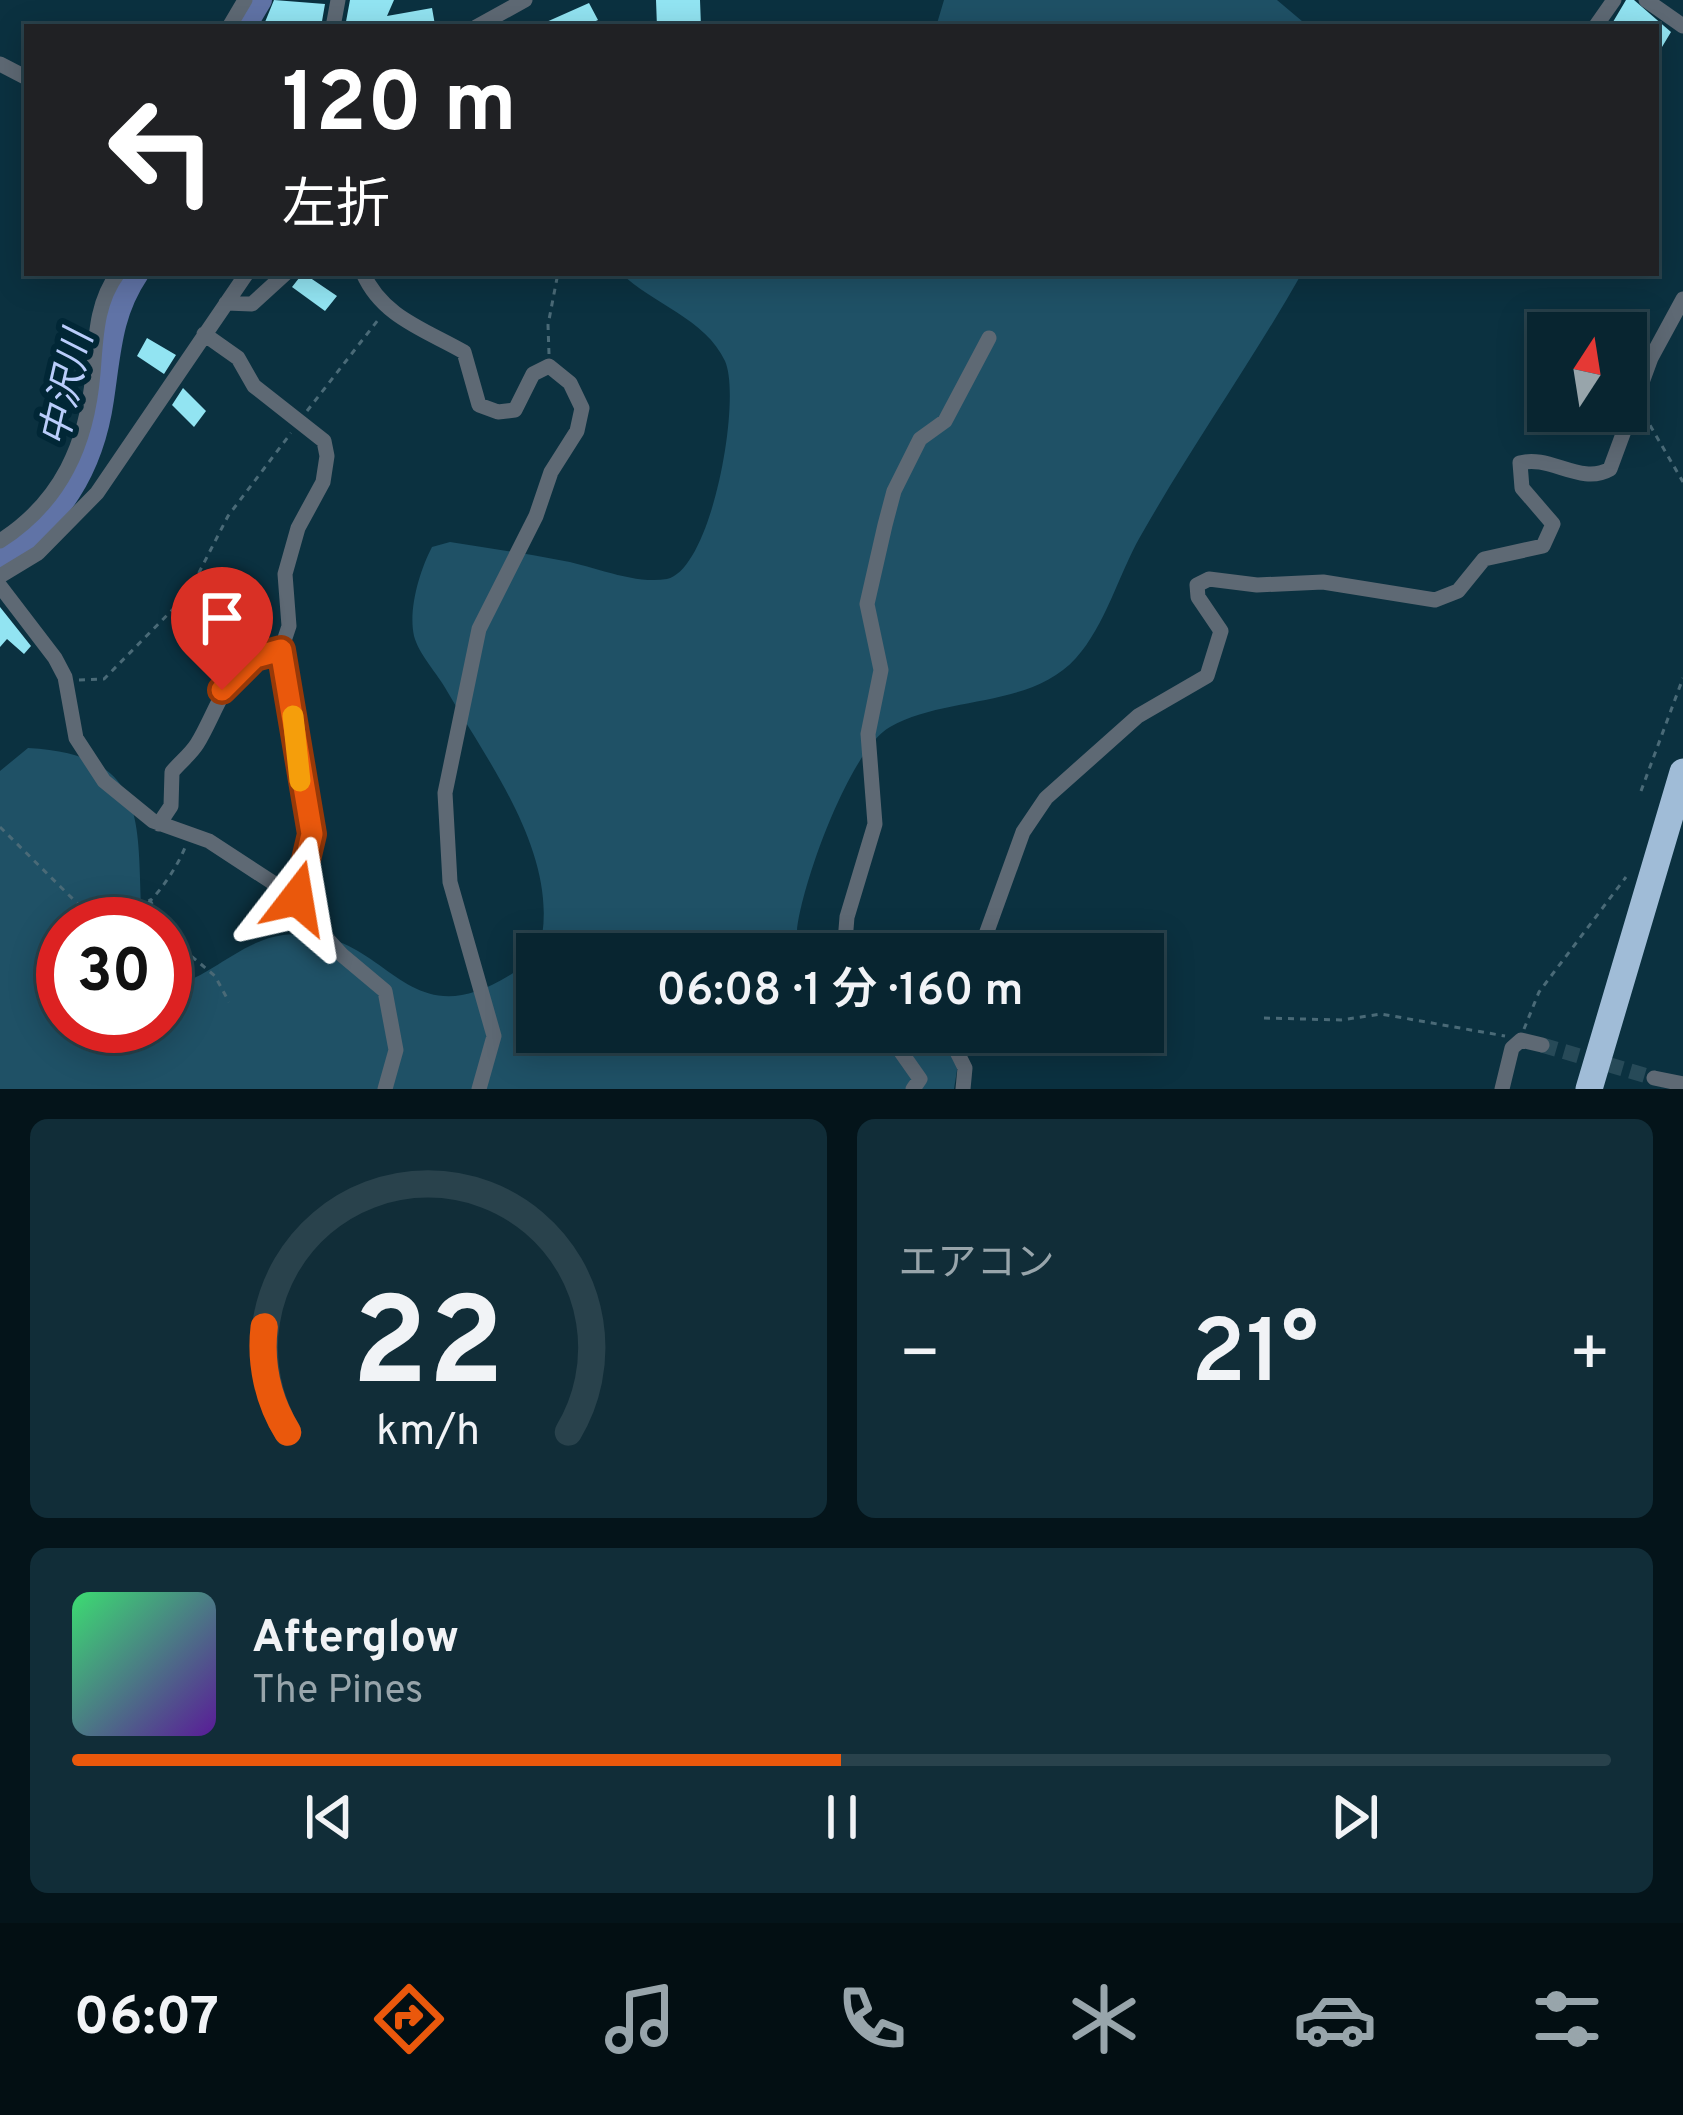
<!DOCTYPE html>
<html lang="ja">
<meta charset="utf-8">
<style>
:root{--surface:#082530;--page:#112d38;--text:#f1f3f6;--muted:#98a5ab;--line:#29424c;--accent:#ea580c}
body{margin:0;font-family:Overpass,"Noto Sans JP",sans-serif;background:var(--page);color:var(--text);height:100vh;display:flex;flex-direction:column;font-size:45px;white-space:nowrap}
*{box-sizing:border-box;margin:0}
p{font-size:39px;color:var(--muted)}
.icon{flex:none;width:66px;height:66px;fill:none;stroke:currentColor;stroke-width:2;stroke-linecap:round;stroke-linejoin:round}
.map{position:relative;height:1089px;overflow:hidden}
.side{display:flex;flex-direction:column;gap:30px;padding:30px;background:#04141a;flex:1}
.side>*{flex:none}
.banner{position:absolute;left:24px;top:24px;width:1635px;height:252px;border-radius:0px;box-shadow:0 6px 30px #0003,0 0 0 3px var(--line);background:#202124;color:#fff;overflow:hidden}
.needle{width:78px;rotate:12deg}
.fabs{position:absolute;left:1527px;top:312px;display:grid;gap:24px}
.fabs a{display:grid;place-items:center;width:120px;height:120px;border-radius:0px;background:var(--surface);box-shadow:0 6px 30px #0003,0 0 0 3px var(--line);font-size:60px}
.speed{position:absolute;left:36px;top:897px;display:flex;gap:24px;font-size:60px;font-weight:700;text-align:center}
.speed>*{display:grid;place-content:center;width:156px;height:156px;border-radius:50%;background:var(--surface);box-shadow:0 6px 30px #0003,0 0 0 3px var(--line);line-height:1}
.speed .limit{border:18px solid #d22;background:#fff;color:#111}
.pin{position:absolute;display:grid;place-items:center;width:102px;height:102px;color:#fff;margin:-123px -51px;border-radius:50% 50% 50% 0;rotate:-45deg;box-shadow:0 0 12px #0007}
.pin .icon{rotate:45deg}
.me{position:absolute;width:132px;margin:-66px;rotate:14deg;stroke-linejoin:round;filter:drop-shadow(0 0 9px #0008)}
.turn{display:flex;align-items:center;gap:42px;height:252px;padding:0 60px;font-size:54px}
.turn .icon{width:156px;height:156px;stroke-width:2.5}
.turn b{display:block;font-size:84px;line-height:102px}
.big{font-size:90px;font-weight:600;line-height:1.1}
.side .widget{flex:1;display:flex;flex-direction:column;justify-content:center;gap:18px;min-width:0;padding:0 42px;border-radius:18px;background:var(--page)}
.side .dial{align-items:center;gap:0}
.dial svg{height:312px;overflow:visible;fill:none;stroke:var(--line);stroke-width:7;stroke-linecap:round;text-anchor:middle}
.dial text{fill:var(--text);stroke:none}
.song{display:flex;align-items:center;gap:36px}
.cover{width:144px;height:144px;border-radius:18px;background:linear-gradient(135deg,hsl(140 70% 55%),hsl(270 70% 35%))}
.played{height:12px;border-radius:6px;background:linear-gradient(90deg,var(--accent) 50%,var(--line) 50%)}
.keys{display:flex;justify-content:space-around;direction:ltr}
.heat{display:flex;justify-content:space-between;align-items:center;font-size:66px;direction:ltr}
.side .tiles{flex:1;display:grid;gap:30px;grid-template-columns:1fr 1fr}
.widget:last-child{grid-column:span 2}
.trip{position:absolute;left:516px;top:933px;width:648px;height:120px;border-radius:0px;background:var(--surface);box-shadow:0 6px 30px #0003,0 0 0 3px var(--line);font-weight:600;line-height:120px;text-align:center}
.tabs{display:flex;height:192px;justify-content:space-around;align-items:center;background:#030f13;color:var(--muted)}
.tabs .icon{width:84px;height:84px}
.tabs .active{color:var(--accent)}
.tabs b{font-size:54px;color:var(--text)}
.map>svg:first-child{display:block}
.green{fill:#1f5166}
.lines{fill:none;stroke-linecap:round;stroke-linejoin:round}
.river{stroke:#6073a6;stroke-width:24}
.building{fill:#92e4f2}
.street-tunnel{stroke:#274a58;stroke-width:15;stroke-dasharray:15 8;stroke-linecap:butt}
.path{stroke:#4a6a77;stroke-width:3;stroke-dasharray:6 6;stroke-linecap:butt}
.street{stroke:#5e6974;stroke-width:15}
.highway{stroke:#a0bcd7;stroke-width:27}
.route-casing{stroke:#983908;stroke-width:30}
.route{stroke:#ea580c;stroke-width:21}
.slow{stroke:#f59e0b;stroke-width:21}
.labels{text-anchor:middle;stroke-width:12;stroke-linejoin:round;paint-order:stroke}
.water-label{font-size:39px;font-style:italic;fill:#bacdfb;stroke:#012736}
</style>
<div class="map">
<svg width="1683" height="1089" viewBox="0 0 1683 1089">
<rect width="100%" height="100%" fill="#0b3140"/>
<path class="green" d="M944,0H1277L1309,27H936Z
M621,273H1302C1251,363 1191,447 1140,537C1119,574 1105,626 1076,658C1030,709 946,695 890,727C850,749 801,886 797,931L806,940L855,954H538C565,863 491,767 447,691C438,674 419,655 414,636C408,609 420,570 432,547L450,542C487,548 523,553 559,560C591,565 634,585 667,579C712,569 742,399 725,361C706,319 651,303 621,273Z
M28,748C153,755 136,825 142,924H63V1026H165V988C209,980 239,941 283,935C397,921 400,1063 537,956V1032H963L954,1089H0V771Z"/>
<g class="lines">
<path class="river" d="M244,27L260,0
M0,561C59,520 92,469 102,399C109,353 110,313 137,273"/>
</g>
<path class="building" d="M274,0L325,4L321,27H263Z
M350,0H394L387,16L432,8L435,25L345,27Z
M656,0H700L701,27H657Z
M1626,0H1634L1671,32L1656,57V23L1610,27Z
M589,3L598,20L583,27H535Z
M303,273L337,296L325,311L292,287Z
M147,338L176,355L164,374L137,356Z
M183,388L206,411L194,427L172,405Z
M0,607L31,646L24,654L7,639L0,647Z"/>
<g class="lines">
<path class="street-tunnel" d="M1542,1045L1654,1078"/>
<path class="path" d="M549,354L548,325L558,273
M307,411L378,320
M1644,415L1683,482
M79,680L104,679L188,594L228,516L291,433
M1641,791L1683,678
M0,827L84,910L112,924
M149,899L178,945L215,976L229,1002
M119,924C146,914 176,872 186,845
M1264,1018L1341,1020L1381,1014L1505,1036
M1524,1029L1539,992L1626,877"/>
<path class="street" d="M1646,0L1683,26
M229,27L245,0
M333,27L338,0
M476,27L525,0
M1595,27L1614,0
M0,64L27,78
M363,273C382,317 426,330 464,352L479,405L498,412L515,410L533,374L549,366L570,383L582,408L577,431L551,472L536,516L479,629L445,793L450,882L494,1036L479,1089
M226,303L252,304L286,273
M204,334L238,358L254,386L324,441L327,456L323,482L298,528L285,574L289,626L281,650V673L312,834L296,904
M0,541C61,502 87,444 93,373C96,337 96,303 118,273
M0,576L38,553L97,493L247,273
M0,586L55,658L65,677L76,738L104,781L153,821L209,841L281,888L342,955L385,991L396,1050L385,1089
M159,824L171,806L172,772C180,762 190,755 197,744C219,709 230,652 281,650
M844,954L847,917L875,824L868,734L881,670L867,604L885,525L894,491L920,439L945,421L989,338
M973,954L985,937L1023,832L1046,798L1138,716L1207,676L1221,631L1198,597L1197,585L1209,579L1257,585L1323,582L1435,600L1458,591L1484,559L1543,546L1553,524L1522,488L1520,463C1549,454 1581,486 1610,469L1651,358L1683,299
M887,1032L920,1079L913,1089
M947,1032L965,1068L963,1089
M1654,1078L1683,1084
M1502,1089L1512,1048L1521,1040L1542,1045"/>
<path class="highway" d="M1589,1089L1683,772"/>
</g>
<g class="lines">
<defs>
<path id="route" d="M222,690L255,657L281,650L312,834L297,898"/>
</defs>
<use href="#route" class="route-casing"/>
<use href="#route" class="route"/>
<path class="slow" d="M293,716L300,781"/>
</g>
<g class="labels">
<g class="water-label">
<text transform="translate(65 388) rotate(-77)" y="14">中沢川</text>
</g>
</g>
</svg>
<div class="fabs">
<a><svg class="needle" viewBox="-14 -14 28 28"><path d="M0-13l5 13h-10z" fill="#e53935"/><path d="M0 13l5-13h-10z" fill="#98a5ab"/></svg></a>
</div>
<div class="speed"><div class="limit">30</div></div>
<div class="pin" style="left:222px;top:690px;background:#d93025"><svg class="icon" aria-label="arrive" viewBox="0 0 24 24"><path d="M6 21V4h12l-3 4 3 4H6"/></svg></div>
<svg class="me" style="left:297px;top:898px" viewBox="-20 -20 40 40"><path d="M0-17L14 15 0 8-14 15z" fill="#ea580c" stroke="#fff" stroke-width="4"/></svg>
<div class="trip">06:08 · 1 分 · 160 m</div>
<div class="banner">
<div class="turn"><svg class="icon" aria-label="left" viewBox="0 0 24 24"><path d="M17 20v-9H6M10 6l-5 5 5 5"/></svg><div><b>120 m</b>左折</div></div>
</div>
</div>
<section class="side">
<div class="tiles">
<div class="widget dial"><svg viewBox="0 0 100 80">
<path d="M14 69A42 42 0 1 1 86 69"/>
<path d="M14 69A42 42 0 0 1 8 42" stroke="#ea580c"/>
<text x="50" y="56" font-size="32" font-weight="700">22</text>
<text x="50" y="72" font-size="11">km/h</text>
</svg></div>
<div class="widget"><p>エアコン</p>
<div class="heat"><a>−</a><b class="big">21°</b><a>+</a></div>
</div>
<div class="widget">
<div class="song"><i class="cover"></i><div><b>Afterglow</b><p>The Pines</p></div></div>
<div class="played"></div>
<div class="keys"><svg class="icon" aria-label="previous" viewBox="0 0 24 24"><path d="M18 5L8 12l10 7zM5 5v14"/></svg><svg class="icon" aria-label="pause" viewBox="0 0 24 24"><path d="M8 5v14M16 5v14"/></svg><svg class="icon" aria-label="next" viewBox="0 0 24 24"><path d="M6 5l10 7-10 7zM19 5v14"/></svg></div>
</div>
</div>
</section>
<nav class="tabs">
<b>06:07</b>
<svg class="icon active" aria-label="directions" viewBox="0 0 24 24"><path d="M12 3l9 9-9 9-9-9zM9 14v-3h6M13 9l2 2-2 2"/></svg>
<svg class="icon" aria-label="music" viewBox="0 0 24 24"><path d="M9 18V5l10-2v13"/><circle cx="6" cy="18" r="3"/><circle cx="16" cy="16" r="3"/></svg>
<svg class="icon" aria-label="phone" viewBox="0 0 24 24"><path d="M5 4h4l2 5-3 2q2 4 5 5l2-3 5 2v4C11 20 4 13 5 4z"/></svg>
<svg class="icon" aria-label="climate" viewBox="0 0 24 24"><path d="M12 3v18M4 7l16 10M4 17L20 7"/></svg>
<svg class="icon" aria-label="car" viewBox="0 0 24 24"><path d="M5 17H2v-5l4-1 3-4h7l3 4 3 1v5h-3M9 17h6M6 11h13"/><circle cx="7" cy="17" r="2"/><circle cx="17" cy="17" r="2"/></svg>
<svg class="icon" aria-label="filters" viewBox="0 0 24 24"><path d="M4 7h16M4 17h16"/><circle cx="9" cy="7" r="2"/><circle cx="15" cy="17" r="2"/></svg>
</nav>
